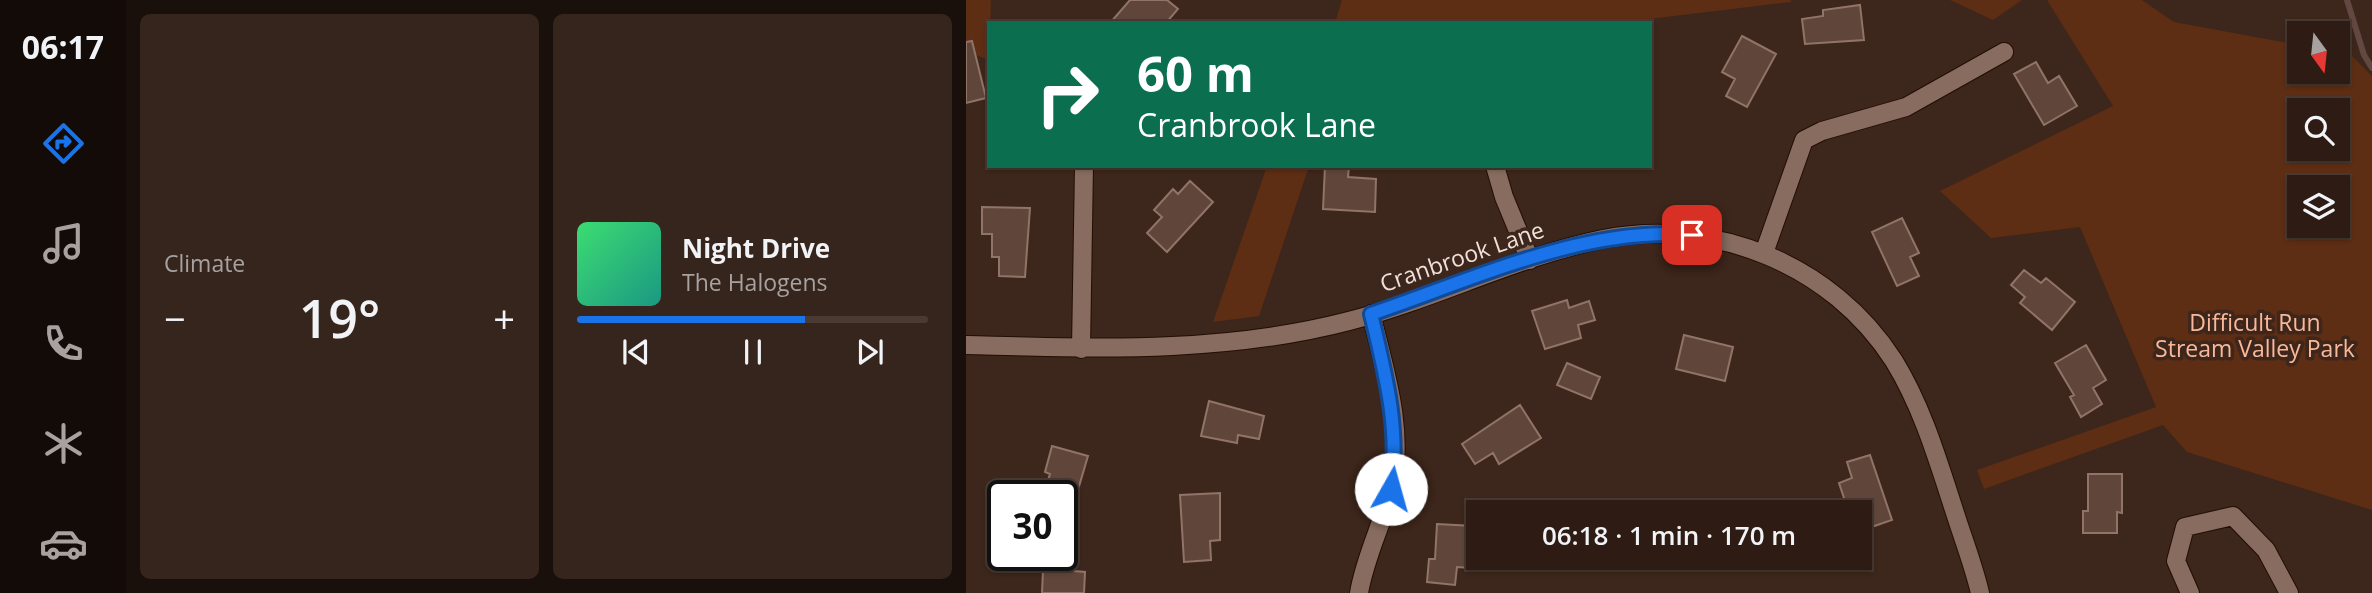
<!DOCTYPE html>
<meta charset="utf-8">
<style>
:root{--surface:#2e1c14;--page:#36251d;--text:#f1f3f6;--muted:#a7a1a0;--line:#493a34;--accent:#1a73e8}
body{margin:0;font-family:"Open Sans",sans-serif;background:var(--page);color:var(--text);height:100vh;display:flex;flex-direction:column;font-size:26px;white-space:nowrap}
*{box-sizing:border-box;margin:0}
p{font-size:23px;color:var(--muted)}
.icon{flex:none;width:38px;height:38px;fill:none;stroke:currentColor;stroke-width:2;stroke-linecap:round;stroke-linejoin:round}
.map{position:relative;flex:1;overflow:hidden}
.side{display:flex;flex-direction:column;gap:14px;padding:14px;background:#190f0b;width:840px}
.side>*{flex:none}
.banner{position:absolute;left:21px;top:21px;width:665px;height:147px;border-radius:0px;box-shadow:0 2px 5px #0004,0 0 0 2px var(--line);background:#0b6e4f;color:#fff;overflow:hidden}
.needle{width:46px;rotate:165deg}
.fabs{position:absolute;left:1321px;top:21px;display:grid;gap:14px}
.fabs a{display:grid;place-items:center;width:63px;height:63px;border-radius:0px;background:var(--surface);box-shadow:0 2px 5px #0004,0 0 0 2px var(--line);font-size:35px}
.speed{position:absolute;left:21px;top:480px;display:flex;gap:14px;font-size:35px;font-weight:700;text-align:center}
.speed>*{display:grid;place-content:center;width:91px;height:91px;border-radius:50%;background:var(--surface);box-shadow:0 2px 5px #0004,0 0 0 2px var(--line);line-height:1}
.speed .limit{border:4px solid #111;border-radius:10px;background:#fff;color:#111}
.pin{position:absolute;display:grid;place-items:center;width:60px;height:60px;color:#fff;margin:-30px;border-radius:14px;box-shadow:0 4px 10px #0006}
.me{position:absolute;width:77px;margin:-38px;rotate:7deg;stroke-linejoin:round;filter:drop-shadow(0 0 5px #0008)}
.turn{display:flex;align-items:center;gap:24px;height:147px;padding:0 35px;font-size:32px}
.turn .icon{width:91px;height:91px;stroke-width:2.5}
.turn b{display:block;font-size:49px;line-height:60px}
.big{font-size:52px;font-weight:600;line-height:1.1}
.side .widget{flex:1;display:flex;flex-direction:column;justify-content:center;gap:10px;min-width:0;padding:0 24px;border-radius:10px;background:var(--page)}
.song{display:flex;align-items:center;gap:21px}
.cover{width:84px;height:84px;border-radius:10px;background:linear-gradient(135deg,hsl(140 70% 55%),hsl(170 70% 35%))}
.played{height:7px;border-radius:4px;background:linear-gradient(90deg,var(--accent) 65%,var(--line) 65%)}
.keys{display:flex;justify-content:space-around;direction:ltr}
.heat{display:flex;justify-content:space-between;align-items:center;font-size:38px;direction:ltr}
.side .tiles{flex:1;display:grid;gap:14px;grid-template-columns:repeat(2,1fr)}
.trip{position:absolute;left:500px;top:500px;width:406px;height:70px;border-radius:0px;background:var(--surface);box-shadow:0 2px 5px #0004,0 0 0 2px var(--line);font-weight:600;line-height:70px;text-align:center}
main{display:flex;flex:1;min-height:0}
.dock{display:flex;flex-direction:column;width:126px;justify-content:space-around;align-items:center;background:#120b08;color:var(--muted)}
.dock .icon{width:49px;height:49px}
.dock .current{color:var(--accent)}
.dock b{font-size:32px;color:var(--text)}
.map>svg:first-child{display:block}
.green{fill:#5d2d14;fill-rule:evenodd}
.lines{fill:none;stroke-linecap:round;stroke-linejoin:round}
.stream{stroke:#634741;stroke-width:6}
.building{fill:#60463a;stroke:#907467;stroke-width:2}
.minor-casing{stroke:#230e05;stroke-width:20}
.minor{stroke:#876c5f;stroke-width:18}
.route-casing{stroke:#114b97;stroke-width:18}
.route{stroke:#1a73e8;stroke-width:12}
.labels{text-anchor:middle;stroke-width:7;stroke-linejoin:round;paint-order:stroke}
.street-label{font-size:23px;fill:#f0e0d9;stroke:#3d261b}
.park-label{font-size:23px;fill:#fab899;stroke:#3d261b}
</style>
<main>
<nav class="dock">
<b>06:17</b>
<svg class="icon current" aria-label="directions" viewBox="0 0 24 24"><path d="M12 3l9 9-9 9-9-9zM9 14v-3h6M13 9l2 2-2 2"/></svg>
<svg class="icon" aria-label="music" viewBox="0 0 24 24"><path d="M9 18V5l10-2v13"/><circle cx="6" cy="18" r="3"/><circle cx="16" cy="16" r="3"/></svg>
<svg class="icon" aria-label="phone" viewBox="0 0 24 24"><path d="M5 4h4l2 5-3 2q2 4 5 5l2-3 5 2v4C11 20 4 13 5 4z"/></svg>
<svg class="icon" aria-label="climate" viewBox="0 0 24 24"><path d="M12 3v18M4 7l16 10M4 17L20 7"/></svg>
<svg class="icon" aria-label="car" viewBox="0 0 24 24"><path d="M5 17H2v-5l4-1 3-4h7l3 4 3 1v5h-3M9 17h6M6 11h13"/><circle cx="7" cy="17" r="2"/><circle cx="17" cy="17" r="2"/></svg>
</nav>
<section class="side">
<div class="tiles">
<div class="widget"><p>Climate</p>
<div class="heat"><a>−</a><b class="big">19°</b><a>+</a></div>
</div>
<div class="widget">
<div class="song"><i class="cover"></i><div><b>Night Drive</b><p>The Halogens</p></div></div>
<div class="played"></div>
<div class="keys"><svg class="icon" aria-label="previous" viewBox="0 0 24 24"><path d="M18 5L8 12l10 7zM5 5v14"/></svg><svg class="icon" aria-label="pause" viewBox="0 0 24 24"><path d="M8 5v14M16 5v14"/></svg><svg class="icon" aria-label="next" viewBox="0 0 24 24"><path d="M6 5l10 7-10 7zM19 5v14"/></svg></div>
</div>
</div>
</section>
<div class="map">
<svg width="1406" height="593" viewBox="0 0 1406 593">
<rect width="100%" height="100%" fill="#3d261b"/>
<path class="green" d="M0,0H25L23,60L0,51Z
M376,0H825V2L650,23H369Z
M984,0H1056L1027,20Z
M1081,0H1176L1208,22L1333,45L1334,72H1372V52L1384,54L1406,76V510L1221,452L1197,425L1018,489L1011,470L1190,407L1114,227L1025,238L974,191L1147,106ZM1372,110V149H1334V110ZM1372,187V226H1334V187Z
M301,166H343L293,316L247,322Z"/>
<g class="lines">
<path class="stream" d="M1381,0L1398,55L1406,68"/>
</g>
<path class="building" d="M164,0H201L212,9L200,23H144Z
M894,5L898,40L839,44L836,19L857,16V10Z
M776,36L810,54L781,107L760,96L769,79L756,72Z
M6,41L20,98L0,103V42Z
M1070,62L1082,83L1093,76L1111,106L1078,125L1048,74Z
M359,166H383L382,177L410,179L409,212L357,209Z
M224,181L247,202L201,252L181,233L196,217L188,210L207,189L212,194Z
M16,207L64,208L59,277L33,276V257H26V234H16Z
M936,218L953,253L944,257L953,276L931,286L906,232Z
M1058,270L1075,283L1080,278L1109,302L1086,330L1054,303L1059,297L1045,285Z
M601,300L603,308L623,301L629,320L612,325L615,338L579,349L566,311Z
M718,335L767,347L759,381L710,369Z
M1120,345L1140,380L1127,388L1136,404L1115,417L1104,397L1108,395L1089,363Z
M601,363L634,377L625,399L591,385Z
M243,401L298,416L293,439L272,435L271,443L235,436Z
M554,405L575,438L533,464L527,453L509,464L496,444Z
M86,446L122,456L101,527H96V495H77L84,474L79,472Z
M904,455L926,520L894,531V513H883L873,483L886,478L881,462Z
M1122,474H1156V513L1151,512V533H1117V511H1122Z
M254,493V540L244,541L245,560L218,562L214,495Z
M471,524L508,526L504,568L491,567L489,585L461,582L463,559H469Z
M81,555H108V571L119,572L118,593H76L77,570L81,571Z"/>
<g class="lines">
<defs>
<path id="minor" d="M529,166L538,197L564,260
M798,253L838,140L856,131L940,107L1038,52
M0,345C129,348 256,354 383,321C469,299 549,257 637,239C748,217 866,264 928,361C957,408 973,464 990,516C998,541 1008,567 1014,593
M115,349L118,166
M393,593C399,557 416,525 425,490C439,431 419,371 405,314
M1224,593L1210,561L1219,527L1267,516L1300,550L1323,593"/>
</defs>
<use href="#minor" class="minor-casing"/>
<use href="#minor" class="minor"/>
</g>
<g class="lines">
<defs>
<path id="route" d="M425,489C434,428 419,373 405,314C506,280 618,226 726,235"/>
</defs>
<use href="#route" class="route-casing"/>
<use href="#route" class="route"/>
</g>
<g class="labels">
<g class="street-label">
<text transform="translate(496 257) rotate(-19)" y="8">Cranbrook Lane</text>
</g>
<g class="park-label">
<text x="1289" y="331">Difficult Run<tspan x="1289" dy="26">Stream Valley Park</tspan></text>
</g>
</g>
</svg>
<div class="fabs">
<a><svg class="needle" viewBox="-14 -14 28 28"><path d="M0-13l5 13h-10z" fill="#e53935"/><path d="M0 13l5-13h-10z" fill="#a7a1a0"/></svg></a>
<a><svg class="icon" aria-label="search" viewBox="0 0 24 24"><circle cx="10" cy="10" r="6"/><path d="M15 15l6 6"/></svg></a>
<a><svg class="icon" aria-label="layers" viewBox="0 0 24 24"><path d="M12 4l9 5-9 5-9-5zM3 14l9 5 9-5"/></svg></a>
</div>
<div class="speed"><div class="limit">30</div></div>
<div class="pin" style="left:726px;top:235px;background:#d93025"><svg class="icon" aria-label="arrive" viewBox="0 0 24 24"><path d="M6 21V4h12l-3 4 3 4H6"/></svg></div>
<svg class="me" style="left:425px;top:489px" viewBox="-20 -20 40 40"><circle r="19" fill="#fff"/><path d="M0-13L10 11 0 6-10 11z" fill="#1a73e8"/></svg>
<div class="trip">06:18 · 1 min · 170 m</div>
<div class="banner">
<div class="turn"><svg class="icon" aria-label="right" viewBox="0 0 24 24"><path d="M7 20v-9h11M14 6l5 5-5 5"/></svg><div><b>60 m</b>Cranbrook Lane</div></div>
</div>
</div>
</main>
